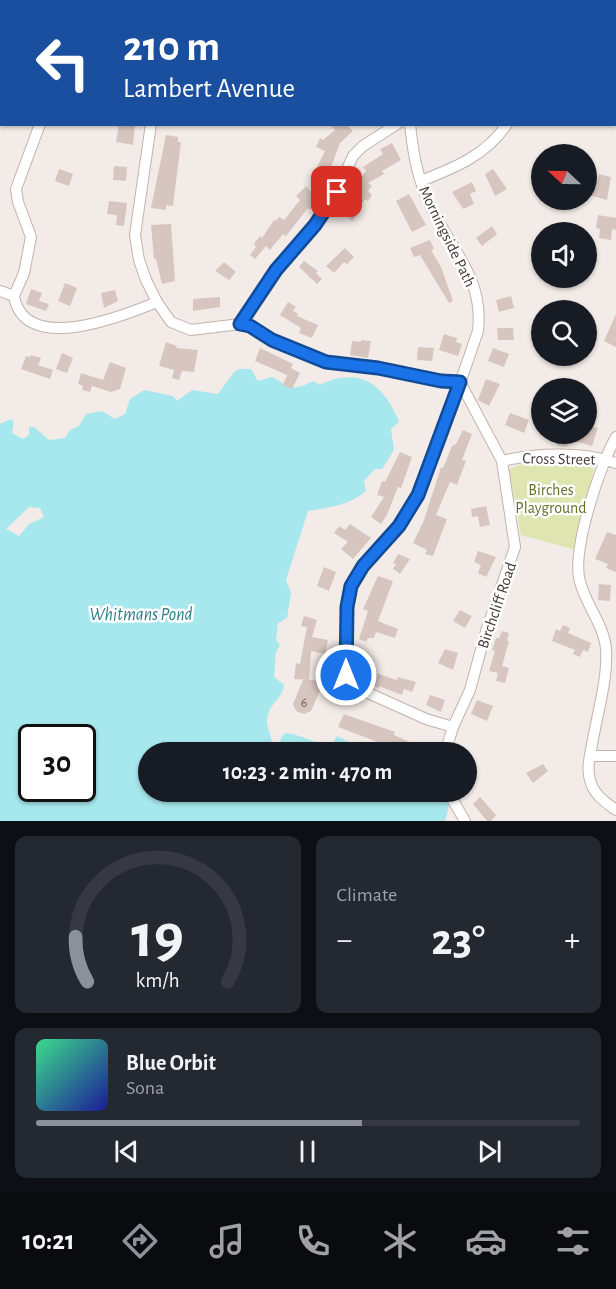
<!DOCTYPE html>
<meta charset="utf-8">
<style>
:root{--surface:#171b24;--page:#242831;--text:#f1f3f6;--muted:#9ea1a6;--line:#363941;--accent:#8c9099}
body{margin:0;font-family:"Alegreya Sans",sans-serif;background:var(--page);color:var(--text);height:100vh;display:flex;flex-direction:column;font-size:22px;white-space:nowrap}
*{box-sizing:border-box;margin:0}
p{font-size:20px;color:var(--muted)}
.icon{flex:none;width:33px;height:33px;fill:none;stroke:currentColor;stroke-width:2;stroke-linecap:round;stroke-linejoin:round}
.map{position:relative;height:821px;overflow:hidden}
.side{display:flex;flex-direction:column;gap:15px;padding:15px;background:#0d0f14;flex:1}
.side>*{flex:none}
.banner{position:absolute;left:0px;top:0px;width:616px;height:126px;box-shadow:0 2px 4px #0004;background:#1a4fa0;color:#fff;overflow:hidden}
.needle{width:39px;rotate:292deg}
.controls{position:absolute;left:531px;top:144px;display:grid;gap:12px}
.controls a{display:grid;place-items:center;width:66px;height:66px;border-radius:50%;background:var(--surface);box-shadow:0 2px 4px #0004;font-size:30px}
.speed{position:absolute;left:18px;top:724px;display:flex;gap:12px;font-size:30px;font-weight:700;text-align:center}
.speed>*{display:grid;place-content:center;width:78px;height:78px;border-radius:50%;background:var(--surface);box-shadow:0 2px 4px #0004;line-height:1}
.speed .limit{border:3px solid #111;border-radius:9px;background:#fff;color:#111}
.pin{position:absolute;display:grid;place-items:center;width:51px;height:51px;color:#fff;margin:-26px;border-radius:12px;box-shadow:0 3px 9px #0006}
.me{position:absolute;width:66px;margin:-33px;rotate:0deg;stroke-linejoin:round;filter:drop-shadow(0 0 4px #0008)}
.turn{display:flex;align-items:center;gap:21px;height:126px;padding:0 24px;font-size:27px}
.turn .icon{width:78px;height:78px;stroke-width:2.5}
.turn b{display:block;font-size:42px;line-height:51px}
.big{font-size:45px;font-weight:600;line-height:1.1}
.side .widget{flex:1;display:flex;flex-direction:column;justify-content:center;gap:9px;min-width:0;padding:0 21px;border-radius:12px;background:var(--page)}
.side .dial{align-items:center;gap:0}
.dial svg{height:156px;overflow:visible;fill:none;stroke:var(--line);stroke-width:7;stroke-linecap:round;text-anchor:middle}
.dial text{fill:var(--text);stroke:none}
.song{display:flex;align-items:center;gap:18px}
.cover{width:72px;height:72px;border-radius:9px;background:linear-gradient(135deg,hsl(150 70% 55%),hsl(240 70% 35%))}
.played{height:6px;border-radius:3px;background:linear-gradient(90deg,var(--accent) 60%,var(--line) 60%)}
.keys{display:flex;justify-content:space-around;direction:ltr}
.heat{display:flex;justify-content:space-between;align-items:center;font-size:33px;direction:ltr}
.side .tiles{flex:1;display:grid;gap:15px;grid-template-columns:1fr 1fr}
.widget:last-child{grid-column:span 2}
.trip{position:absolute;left:138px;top:742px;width:339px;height:60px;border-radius:30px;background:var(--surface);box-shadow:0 2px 4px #0004;font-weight:600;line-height:60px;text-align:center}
.menu{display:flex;height:96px;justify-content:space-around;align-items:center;background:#090b0e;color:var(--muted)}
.menu .icon{width:42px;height:42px}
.menu .selected{color:var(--accent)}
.menu b{font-size:27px;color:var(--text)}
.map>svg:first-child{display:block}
.green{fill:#dfe5b1}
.water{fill:#a6e8ed;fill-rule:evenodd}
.building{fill:#d7c6c0}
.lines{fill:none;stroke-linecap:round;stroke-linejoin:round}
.street-casing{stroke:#c1b3ad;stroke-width:12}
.street{stroke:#fff;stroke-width:10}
.route-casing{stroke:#114b97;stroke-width:15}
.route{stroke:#1a73e8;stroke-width:10}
.labels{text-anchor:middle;stroke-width:5;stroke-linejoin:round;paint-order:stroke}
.number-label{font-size:14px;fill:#6a5d58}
.street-label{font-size:16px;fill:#453a36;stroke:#fff}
.park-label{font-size:16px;fill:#60752c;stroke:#fff}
.water-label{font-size:18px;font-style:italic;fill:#2b7e86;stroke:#fff}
</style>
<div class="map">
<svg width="616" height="821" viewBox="0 0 616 821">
<rect width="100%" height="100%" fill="#f3ebe7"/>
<path class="green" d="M548,462L586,465L594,469L576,550L521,535L509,469L522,464Z"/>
<path class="water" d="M241,369H251L258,381L272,377C291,387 293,392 313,381L320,385C359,366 384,384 399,422L391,429L394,450L382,469H375L364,481L366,491C350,505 328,508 308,511L286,580L291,593L287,618L278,623L276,640L280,645L276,652L274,677L284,685C282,700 267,705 267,721C267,728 272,738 273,746H279L281,738L285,733C301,734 316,745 332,745L337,736L349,742V750L354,753H148V792H427L429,796L444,797L449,806L445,821H0V424L11,419L14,422L12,433L23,439L29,435V427H34L49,440L65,438L70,430L79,426L86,414L102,411L115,419L125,414L130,399L144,390L173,396L177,401L192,390L218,394L235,371ZM29,507L40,508L44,517L29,524L19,536L6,529ZM32,738H82V789H32Z"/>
<path class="building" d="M119,124H135L133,145L116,142Z
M330,124H346L353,131L340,143L325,183L312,177L325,151L316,147L320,138L323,140L335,130Z
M166,135L178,137V142H181L173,206L166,205V210L151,208Z
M392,143L401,160L382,171L384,174L368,183L372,186L368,191L372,195L368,201L365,199L355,213L357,215L352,221L339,208L357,188L354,186L366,171L363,167L383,154L380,149Z
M114,166L127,167L126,181L113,180Z
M59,169L73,174L69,186L55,181Z
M493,169L507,189L495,196L485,174Z
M599,174L611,177L607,200L589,195L592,184L596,185Z
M472,182L476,191L470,194L474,204L463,209L452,192Z
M306,186L319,201L310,210L308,208L286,236L283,234L270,250L266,246L255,259L250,255L256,247L254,244L260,236L262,238L274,220L276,221L279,217L284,220L300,200L296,196Z
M409,194L426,225L412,232L396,201Z
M109,201L127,203L124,226L116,225L117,215L107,214Z
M598,215L616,218V230L612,229L611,240L599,238L600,229L596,228Z
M171,224L175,281L162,284L156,259H154L151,225Z
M492,226L497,234L482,246L476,238Z
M430,240L434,249L431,250L441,267L453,301L449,303L420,255L414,257L410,248Z
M345,248L354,257L347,264L344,262L334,273L326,266Z
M304,261L318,271L316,273L322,279L317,284L299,267Z
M224,262L236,272L229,280L215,271Z
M65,283L77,288L70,306L58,301Z
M31,289L42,293L39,301L49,304L46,311L26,304Z
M115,290L118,301L104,308L101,293Z
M511,296L514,308L499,312L496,300Z
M220,297V307L193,311V299Z
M288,302L296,307L293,311L298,314L297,316L318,325L312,338L299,333L301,328L280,315Z
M616,314V347L604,341Z
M497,328H513L514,340H498Z
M444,334L457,338L456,342L462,344L458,356L439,350Z
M361,340L371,341L368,358L350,355L352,341L361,342Z
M166,342L177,346L176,348L198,350L194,372L182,371L179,380L172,378L174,370L159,366Z
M418,347L434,348L432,361L417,360Z
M260,348L293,364L291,368L300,373L292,389L283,385L287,375L255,361Z
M493,348L509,354L504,367L488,361Z
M62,353L73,358L67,373L56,369Z
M31,355L41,358L38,365L53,370L50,379L21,369L26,356L30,357Z
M110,362L126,368L120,389L111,392L92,386L90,392L82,390L83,386L78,384L81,373L103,380Z
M486,379L500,384L489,406L478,400Z
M510,413L529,420L524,433L505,425Z
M586,424L598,428L592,446L569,439L567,447L557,445L558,434H586Z
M463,430L472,434L462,460L466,461L457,485L450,482L436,515L447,519L433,556L425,554L427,550L413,543L424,520L441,467L443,468L452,446L456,444Z
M400,452L412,457L401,488L398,487L387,515L381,524L371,517L384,497L377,495L382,481L385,482Z
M486,506L490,525L480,527L478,516L472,517L471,509Z
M350,524L371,538L353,559L341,549L348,542L334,533L339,526L345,530Z
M607,532L616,535V572L606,568L608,564L595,559Z
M478,551L496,557L486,577L478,573L481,565L474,562Z
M398,554L410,559L400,574L393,569L396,564L393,563Z
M324,567L336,572L329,591L317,586Z
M378,576L393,581L378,621L398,629L395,638L376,632L374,638H368L366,642L359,639L368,611L363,609Z
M599,584L611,585L610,601L598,600Z
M460,610L472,616L465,628L453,621Z
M304,616L317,620L312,637L328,640L325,654L311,651L309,680L325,681L324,689L321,688L311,711L304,714L296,711L293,704L303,680H309L294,679L296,663L300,664L307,627L301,626Z
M563,625L570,628L568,633L591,643L588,652L583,650L580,657L573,654L575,650L552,641L556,629L560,631Z
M502,631L509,633L507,641H509L502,666L509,668L505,683L496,681L498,673L489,671L495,651L492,650L496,638H499Z
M445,649L458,653L453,670L438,663Z
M359,667L396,680L398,677L416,682L412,692L404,689L402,695L379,686V688L370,685L371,680L357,675Z
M430,695L445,700L441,712L426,705Z
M477,700L493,706L487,721L471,714Z
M344,714L395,732L394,735L435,753H402V751L338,727Z
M543,764L548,771L533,783L526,773Z
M480,797L496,815L491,821H487L473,804Z"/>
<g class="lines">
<defs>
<path id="street" d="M150,0L151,2
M357,0L358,2
M88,2L89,0
M151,124L135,235L139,260L146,280L157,302L171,322L191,330L240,324L250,326L272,340L326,362L378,368L441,381L460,382L502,461L515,547L486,631L470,690L453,727L445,753
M410,124C413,154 418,182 432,209C453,252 484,279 478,331L440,441L418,495L399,526L363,566L349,593L345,666L349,682L355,687L426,719L453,727
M421,181C454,168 487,155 507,124
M0,291L14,296C24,356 123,316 157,302
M14,296L24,273L31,237L18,202L16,189L40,124
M240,324L276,270L331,203L353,156L363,146L397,124
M616,437C600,465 571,551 580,582C586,605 604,625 606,649C608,678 598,711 593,739C591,752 586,767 590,780C593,794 605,802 616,810
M502,461C537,453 582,451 616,463
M590,756H616
M448,792L465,821"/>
</defs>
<use href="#street" class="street-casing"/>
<use href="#street" class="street"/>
</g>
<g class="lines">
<defs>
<path id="route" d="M337,192L315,225L276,270L240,324L250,326L272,340L326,362L378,368L441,381L460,382L418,495L399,526L363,566L351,586L347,607L346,675"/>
</defs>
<use href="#route" class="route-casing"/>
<use href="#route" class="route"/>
</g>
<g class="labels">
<g class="number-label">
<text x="304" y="707">6</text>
</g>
<g class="street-label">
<text transform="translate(448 236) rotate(64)" y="6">Morningside Path</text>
<text transform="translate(559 458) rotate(1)" y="6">Cross Street</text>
<text transform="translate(496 605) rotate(-71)" y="6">Birchcliff Road</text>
</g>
<g class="park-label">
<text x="551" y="495">Birches<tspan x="551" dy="18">Playground</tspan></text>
</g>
<g class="water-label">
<text x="141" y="620">Whitmans Pond</text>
</g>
</g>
</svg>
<div class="controls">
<a><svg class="needle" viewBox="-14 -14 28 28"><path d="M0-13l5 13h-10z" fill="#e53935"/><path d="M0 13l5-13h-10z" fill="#9ea1a6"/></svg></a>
<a><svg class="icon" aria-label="sound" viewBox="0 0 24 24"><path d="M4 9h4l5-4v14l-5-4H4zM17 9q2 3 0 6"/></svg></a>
<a><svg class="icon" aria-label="search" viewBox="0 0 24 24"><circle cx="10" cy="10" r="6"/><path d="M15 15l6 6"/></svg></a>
<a><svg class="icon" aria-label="layers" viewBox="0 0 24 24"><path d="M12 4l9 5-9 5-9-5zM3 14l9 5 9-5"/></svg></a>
</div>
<div class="speed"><div class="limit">30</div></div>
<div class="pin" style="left:337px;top:192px;background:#d93025"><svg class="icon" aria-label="arrive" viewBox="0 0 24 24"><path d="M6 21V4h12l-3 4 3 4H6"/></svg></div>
<svg class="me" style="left:346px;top:675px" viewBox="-20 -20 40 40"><circle r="17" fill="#1a73e8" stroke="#fff" stroke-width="3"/><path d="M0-11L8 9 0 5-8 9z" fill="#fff"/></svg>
<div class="trip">10:23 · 2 min · 470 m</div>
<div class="banner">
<div class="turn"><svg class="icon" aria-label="left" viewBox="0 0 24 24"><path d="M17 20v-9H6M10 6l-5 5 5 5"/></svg><div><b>210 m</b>Lambert Avenue</div></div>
</div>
</div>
<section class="side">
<div class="tiles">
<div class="widget dial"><svg viewBox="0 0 100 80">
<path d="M14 69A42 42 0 1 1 86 69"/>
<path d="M14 69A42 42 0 0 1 8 46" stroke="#8c9099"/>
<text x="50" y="56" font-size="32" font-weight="700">19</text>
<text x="50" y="72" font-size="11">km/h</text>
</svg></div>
<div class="widget"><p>Climate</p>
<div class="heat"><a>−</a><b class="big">23°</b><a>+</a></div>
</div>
<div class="widget">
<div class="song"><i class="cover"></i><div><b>Blue Orbit</b><p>Sona</p></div></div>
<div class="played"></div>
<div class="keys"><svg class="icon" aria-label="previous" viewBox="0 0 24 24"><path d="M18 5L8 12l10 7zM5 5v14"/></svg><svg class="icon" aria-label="pause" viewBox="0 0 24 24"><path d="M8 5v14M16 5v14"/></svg><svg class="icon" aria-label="next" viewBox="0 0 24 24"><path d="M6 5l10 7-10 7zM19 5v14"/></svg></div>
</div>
</div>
</section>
<nav class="menu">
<b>10:21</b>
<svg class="icon selected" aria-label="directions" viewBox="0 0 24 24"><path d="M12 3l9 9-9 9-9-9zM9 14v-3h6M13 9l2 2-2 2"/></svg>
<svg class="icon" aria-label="music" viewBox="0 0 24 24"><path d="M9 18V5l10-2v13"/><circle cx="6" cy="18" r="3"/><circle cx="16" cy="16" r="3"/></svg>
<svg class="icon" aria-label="phone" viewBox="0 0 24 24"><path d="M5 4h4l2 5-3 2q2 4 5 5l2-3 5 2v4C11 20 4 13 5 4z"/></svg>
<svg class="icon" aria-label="climate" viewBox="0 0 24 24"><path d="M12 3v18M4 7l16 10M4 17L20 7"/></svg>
<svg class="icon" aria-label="car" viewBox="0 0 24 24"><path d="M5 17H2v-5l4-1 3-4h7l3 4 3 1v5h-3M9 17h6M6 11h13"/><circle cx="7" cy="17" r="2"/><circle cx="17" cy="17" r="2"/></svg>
<svg class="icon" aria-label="filters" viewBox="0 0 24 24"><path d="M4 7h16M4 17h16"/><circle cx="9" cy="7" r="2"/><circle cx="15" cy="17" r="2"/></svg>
</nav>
